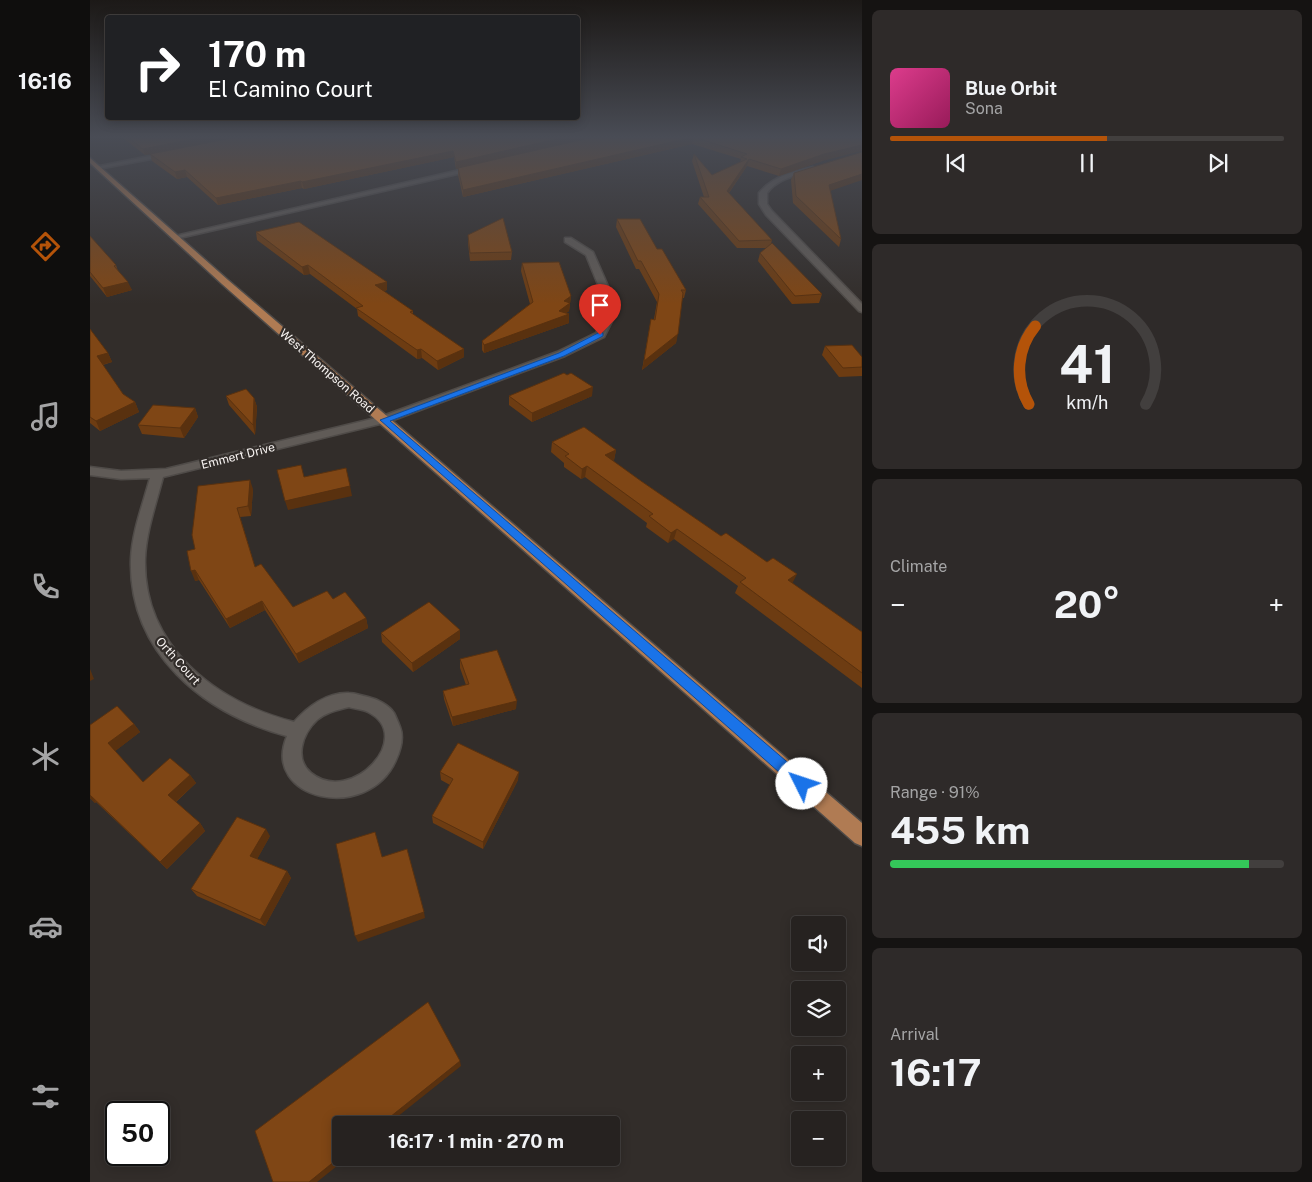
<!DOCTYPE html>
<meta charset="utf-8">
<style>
:root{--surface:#262220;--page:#2e2a29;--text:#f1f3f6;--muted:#a4a4a5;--line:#423f3e;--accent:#b45309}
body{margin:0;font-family:"Public Sans",sans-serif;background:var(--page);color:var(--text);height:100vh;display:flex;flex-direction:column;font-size:19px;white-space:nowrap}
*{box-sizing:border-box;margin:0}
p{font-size:16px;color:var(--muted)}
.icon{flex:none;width:28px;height:28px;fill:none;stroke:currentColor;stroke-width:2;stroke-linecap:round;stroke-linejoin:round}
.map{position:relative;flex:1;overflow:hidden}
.details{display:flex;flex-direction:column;gap:10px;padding:10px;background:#151312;width:450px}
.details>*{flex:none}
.guide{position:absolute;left:15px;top:15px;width:475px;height:105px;border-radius:5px;box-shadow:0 2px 12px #0003,0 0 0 1px var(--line);background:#202124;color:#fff;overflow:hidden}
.controls{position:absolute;left:701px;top:916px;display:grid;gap:10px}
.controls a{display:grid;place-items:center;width:55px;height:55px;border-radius:5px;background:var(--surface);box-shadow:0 2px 12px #0003,0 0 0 1px var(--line);font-size:25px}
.speed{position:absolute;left:15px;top:1101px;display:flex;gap:10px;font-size:25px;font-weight:700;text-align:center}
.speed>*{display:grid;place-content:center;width:65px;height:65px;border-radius:50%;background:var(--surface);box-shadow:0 2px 12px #0003,0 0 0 1px var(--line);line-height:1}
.speed .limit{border:2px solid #111;border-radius:8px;background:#fff;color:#111}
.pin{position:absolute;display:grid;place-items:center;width:42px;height:42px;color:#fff;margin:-51px -21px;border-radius:50% 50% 50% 0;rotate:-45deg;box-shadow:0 0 5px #0007}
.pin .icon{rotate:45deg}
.me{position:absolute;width:55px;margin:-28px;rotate:311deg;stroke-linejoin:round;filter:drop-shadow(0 0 4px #0008)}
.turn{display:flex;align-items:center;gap:18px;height:105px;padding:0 20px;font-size:22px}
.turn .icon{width:65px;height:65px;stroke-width:2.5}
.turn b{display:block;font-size:35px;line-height:42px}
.big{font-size:38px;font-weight:700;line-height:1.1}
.details .card{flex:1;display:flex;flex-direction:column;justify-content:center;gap:8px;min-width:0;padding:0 18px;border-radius:8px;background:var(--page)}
.details .dial{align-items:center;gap:0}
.dial svg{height:130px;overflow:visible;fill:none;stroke:var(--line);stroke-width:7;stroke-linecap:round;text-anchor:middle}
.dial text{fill:var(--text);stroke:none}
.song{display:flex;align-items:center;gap:15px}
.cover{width:60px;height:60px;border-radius:8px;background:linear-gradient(135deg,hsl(330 70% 55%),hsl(330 70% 35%))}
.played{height:5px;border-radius:2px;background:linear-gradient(90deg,var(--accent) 55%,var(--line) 55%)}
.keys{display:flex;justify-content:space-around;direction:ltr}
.heat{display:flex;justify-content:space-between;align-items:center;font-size:28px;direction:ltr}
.charge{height:8px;border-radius:4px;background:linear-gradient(90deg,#34c759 91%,var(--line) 0)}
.trip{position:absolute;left:242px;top:1116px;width:288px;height:50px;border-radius:5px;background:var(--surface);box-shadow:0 2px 12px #0003,0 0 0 1px var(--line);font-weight:700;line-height:50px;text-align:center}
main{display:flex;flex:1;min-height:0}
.tabs{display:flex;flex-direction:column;width:90px;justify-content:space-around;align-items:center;background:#0f0e0d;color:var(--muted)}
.tabs .icon{width:35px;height:35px}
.tabs .on{color:var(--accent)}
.tabs b{font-size:22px;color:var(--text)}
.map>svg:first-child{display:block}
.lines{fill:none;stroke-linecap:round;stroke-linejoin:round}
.minor-casing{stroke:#4f4b48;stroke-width:3}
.major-casing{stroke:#4f4b48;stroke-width:3}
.minor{fill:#605b57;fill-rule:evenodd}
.major{fill:#b07b53;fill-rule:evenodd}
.wall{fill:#6d3c12}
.shaded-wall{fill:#59310f}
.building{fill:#7f4615;stroke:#59310f}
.route{fill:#1a73e8;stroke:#114b97}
.labels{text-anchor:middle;stroke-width:4.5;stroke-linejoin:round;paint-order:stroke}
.street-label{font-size:12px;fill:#f7f3f1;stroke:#322d2a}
</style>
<main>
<nav class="tabs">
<b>16:16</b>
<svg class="icon on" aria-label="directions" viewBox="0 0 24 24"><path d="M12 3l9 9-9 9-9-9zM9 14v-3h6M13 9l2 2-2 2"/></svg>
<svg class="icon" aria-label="music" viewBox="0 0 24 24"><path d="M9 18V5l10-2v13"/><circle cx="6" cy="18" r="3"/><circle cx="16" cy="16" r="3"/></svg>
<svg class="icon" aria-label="phone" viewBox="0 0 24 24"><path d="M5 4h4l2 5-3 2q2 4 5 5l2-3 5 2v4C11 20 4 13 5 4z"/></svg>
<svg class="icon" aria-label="climate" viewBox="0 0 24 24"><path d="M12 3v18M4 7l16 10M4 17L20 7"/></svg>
<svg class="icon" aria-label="car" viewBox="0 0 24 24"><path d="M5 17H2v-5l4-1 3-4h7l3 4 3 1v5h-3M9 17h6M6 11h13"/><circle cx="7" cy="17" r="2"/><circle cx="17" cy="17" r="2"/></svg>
<svg class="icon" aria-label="filters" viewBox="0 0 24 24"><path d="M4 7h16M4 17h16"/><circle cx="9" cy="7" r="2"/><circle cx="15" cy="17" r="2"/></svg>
</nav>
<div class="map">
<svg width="772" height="1182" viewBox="0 0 772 1182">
<rect width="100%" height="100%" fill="#322d2a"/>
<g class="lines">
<defs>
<path id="minor" d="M80,152L83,154L82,155L8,169L5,167Z
M387,166L390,168L389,169L85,239L81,237Z
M723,167L725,168V170C708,175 688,178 677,193V204L682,211L772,304V312L769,311L676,215L669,204V193C683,176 703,172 723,167Z
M475,238H481L503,252L528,309L514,337L475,356L298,422L73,477C66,504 56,532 55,559C53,647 126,702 204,722C217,707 237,692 259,693C265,693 272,696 278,697C287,699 299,705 304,713C306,717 308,722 310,727C314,737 311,749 306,760C278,824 170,800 197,736C114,714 38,653 41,559C42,532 53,504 60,478L31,479L0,475V467L31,471L76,469L290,417L467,352L506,333L518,309L496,255L475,242ZM259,707C265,709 273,709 278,712C326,736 262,806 221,773C204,759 212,734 227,720C236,712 248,710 259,707Z"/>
<path id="major" d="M0,158L138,280L772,823V846L765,843L132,284L0,163Z"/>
</defs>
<use href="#minor" class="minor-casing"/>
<use href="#major" class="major-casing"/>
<use href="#minor" class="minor"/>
<use href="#major" class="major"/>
</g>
<path class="wall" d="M33,138H497L391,163L499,138H772L732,161L689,176L657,166L639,193L682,240L681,244L732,294L729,303L702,304L668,261L670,253L677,248H647L608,204L610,197H614L602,161L604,154L622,175L650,162L651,159L602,144L373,197L368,175V168L366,169L364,157L214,189L212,188L128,205L97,177L87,179L62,161L60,154L55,155Z
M704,173L740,191L751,239L749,247L703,203L701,180Z
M527,219L567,249L596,290L594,298H592L586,343L552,370L561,319H564L567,302L549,269H546L526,227Z
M166,232L297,282V290L294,291L323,311V314L374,357L348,370L332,358L327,359L268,316L267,309L220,274L214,275L167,240Z
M378,235L422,252L421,260L380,261L378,243Z
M0,236L26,265L28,271L42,290L17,297L0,276Z
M432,263L481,296L479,311L476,313L479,314V323L394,353L392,350V341L440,304L431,271Z
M0,329L18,353L22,362L13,365L33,394L45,402L49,412L10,431L0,423Z
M735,346L772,357V376L749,377L732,355Z
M136,396L164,398L167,407L165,435L139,405Z
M419,396H502L442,422L419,405Z
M105,408L108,417L94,438L52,434L48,425Z
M462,442L526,450L524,460L523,461L551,481L631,536L702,583L772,632V688L645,593L648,586L584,539L578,543L556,527L557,523L495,477L491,479L474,467V463L461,452Z
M163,489L161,516L150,517L165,567L203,607L243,599L276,618L278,628L209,663L175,610L140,628L109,580L105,581V549Z
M291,633L370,639L323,672L292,642Z
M370,659L426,709L363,726L354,699L353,691L376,685L370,668Z
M44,724L50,732L25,751L53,782L100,775L106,783L86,802L110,823L115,831L77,869L6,802L5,803L0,798V725Z
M350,772L428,780L393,849L343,823L342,816L360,785L351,780Z
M180,836L167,859L197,871L201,878L175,926L107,896L101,889Z"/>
<path class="shaded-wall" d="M108,138H143L55,155L53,149Z
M471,138H497L366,169V162Z
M599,138H603L602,144L373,197V190Z
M772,145V151L732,161L689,176L691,169L734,154Z
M363,151L364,157L214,189L212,182Z
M659,159L657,166L635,198L637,191Z
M95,170L97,177L87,179L85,172Z
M772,174V180L737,192L739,185Z
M211,181L212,188L128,205L126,198Z
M218,265L220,274L214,275L212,267Z
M38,282L42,290L17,297L13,288Z
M297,282V290L286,294L285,285Z
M481,296L479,311L472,317L479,314V323L394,353V345L469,311L474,301Z
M588,334L586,343L552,370L554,361Z
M331,349L332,358L327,359V350Z
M374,349V357L348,370L347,361Z
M18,353L22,362L11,365L7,356Z
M503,387L502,396L442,422V413Z
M164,398L167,407L165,435L163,425Z
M45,402L49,412L10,431L6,421Z
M105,408L108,417L94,438L90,428Z
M526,450L524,460L514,465L515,455Z
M497,466L495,477L491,479L492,469Z
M160,480L163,489L161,516L158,506Z
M260,486L262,496L198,510L195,501Z
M587,529L584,539L578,543L581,533Z
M105,570L109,580L105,581L101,571Z
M707,574L702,584L698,580Z
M172,601L175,610L140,628L136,619Z
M276,618L278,628L209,663L206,654Z
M370,630V639L323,672L322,663Z
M0,669L4,679L0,681Z
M427,701L426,709L363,726L362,717Z
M44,724L50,732L24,752L18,743Z
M429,772L428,780L393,849V842Z
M100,775L106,783L84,803L78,795Z
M0,795L6,802L5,803L0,798Z
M110,823L115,831L77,869L70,862Z
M176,829L180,836L165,863L160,856Z
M197,871L201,878L175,926L170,920Z
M334,912L335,918L268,942L265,936Z
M370,1061L371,1066L297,1125H290Z
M251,1156V1158H257L227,1182H219Z"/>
<path class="building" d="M39,138H108L53,149Z
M142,138H471L366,162L363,151L212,182L211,181L126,198L95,170L85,172L60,154Z
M499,138H599L373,190L368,168Z
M607,138H772V145L734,154L691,169L659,159L637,191L682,240L649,241L610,197H619L604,154L622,175L657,159L651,157L657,154Z
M772,152V174L739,185L751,239L706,196L704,173Z
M413,218L422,252L380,253L378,235Z
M527,219H550L567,249H572L596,290H591L593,293L588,334L554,361L561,319L565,320L569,294L551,261H548Z
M209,222L297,282L285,285L323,311L320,312L374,349L347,361L331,349L327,350L266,308L273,306L218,265L212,267L166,232Z
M0,236L26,265L24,266L38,282L13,288L0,272Z
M682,243L732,294L705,296L670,253Z
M469,262L481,296L474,301L480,303L469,311L479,314L394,345L392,341L443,302L432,263Z
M0,329L18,353L7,356L33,394L45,402L6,421L0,417Z
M762,345L772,357V367L753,368L735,346Z
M474,373L477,375L481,373L503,387L442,413L419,396Z
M156,389L164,398L163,425L136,396Z
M63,405L105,408L90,428L48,425Z
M494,427L526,450L515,455L551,481L631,536L636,533L677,562L683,558L707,574L698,580L772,632V673L650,582L656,578L587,529L581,533L559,516L563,514L497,466L492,469L475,456L479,454L462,442Z
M211,465L214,477L256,468L260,486L195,501L187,470Z
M160,480L158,506L147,508L165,567L171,564L203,607L237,591L243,599L255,592L276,618L206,654L172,601L136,619L105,570L101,571L97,551L105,549L102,535L108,486Z
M339,602L370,630L322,663L291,633Z
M407,650L427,701L362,717L353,691L379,684L370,659Z
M27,706L44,724L18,743L53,782L80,758L100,775L78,795L110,823L70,862L0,795V725Z
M368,743L429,772L393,842L342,816L363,779L350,772Z
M147,817L176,829L160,856L197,871L170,920L101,889Z
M285,832L292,857L317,849L334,912L265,936L246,844Z
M338,1002L370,1061L290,1125H251V1156L219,1182H183L165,1131Z"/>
<linearGradient id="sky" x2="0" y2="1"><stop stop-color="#1c1917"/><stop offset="0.45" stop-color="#494c55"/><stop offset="1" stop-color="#494c55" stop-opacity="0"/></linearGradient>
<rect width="772" height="304" fill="url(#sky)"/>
<path class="route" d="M510,332L513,333V336L474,356L300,421L717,779L719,784L717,788L712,790L707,788L290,420L469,353Z"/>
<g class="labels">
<g class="street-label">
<text transform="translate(237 371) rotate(41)" y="4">West Thompson Road</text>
<text transform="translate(148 456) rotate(-14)" y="4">Emmert Drive</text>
<text transform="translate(88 661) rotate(48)" y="4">Orth Court</text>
</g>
</g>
</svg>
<div class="controls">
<a><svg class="icon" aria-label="sound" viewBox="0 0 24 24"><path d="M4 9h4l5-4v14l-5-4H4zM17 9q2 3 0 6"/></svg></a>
<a><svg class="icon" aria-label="layers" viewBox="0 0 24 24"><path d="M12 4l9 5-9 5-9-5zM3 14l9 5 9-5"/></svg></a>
<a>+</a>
<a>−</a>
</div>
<div class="speed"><div class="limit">50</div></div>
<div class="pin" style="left:510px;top:335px;background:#d93025"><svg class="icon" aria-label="arrive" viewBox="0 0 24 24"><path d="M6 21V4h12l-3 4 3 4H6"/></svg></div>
<svg class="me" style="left:712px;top:784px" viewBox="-20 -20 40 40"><circle r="19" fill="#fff"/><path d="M0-13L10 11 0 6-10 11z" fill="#1a73e8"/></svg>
<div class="trip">16:17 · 1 min · 270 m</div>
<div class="guide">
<div class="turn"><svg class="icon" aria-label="right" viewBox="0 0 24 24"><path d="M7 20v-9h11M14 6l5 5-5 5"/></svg><div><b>170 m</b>El Camino Court</div></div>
</div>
</div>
<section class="details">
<div class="card">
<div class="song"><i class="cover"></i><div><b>Blue Orbit</b><p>Sona</p></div></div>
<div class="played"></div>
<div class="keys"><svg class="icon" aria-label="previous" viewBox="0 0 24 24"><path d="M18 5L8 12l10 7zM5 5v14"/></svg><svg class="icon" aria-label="pause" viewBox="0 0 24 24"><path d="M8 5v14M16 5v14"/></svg><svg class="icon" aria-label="next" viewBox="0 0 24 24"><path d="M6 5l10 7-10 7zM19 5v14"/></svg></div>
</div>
<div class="card dial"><svg viewBox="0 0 100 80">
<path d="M14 69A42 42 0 1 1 86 69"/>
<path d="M14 69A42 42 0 0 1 18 21" stroke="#b45309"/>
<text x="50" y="56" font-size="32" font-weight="700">41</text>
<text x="50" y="72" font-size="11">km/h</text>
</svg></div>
<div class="card"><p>Climate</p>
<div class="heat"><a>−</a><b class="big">20°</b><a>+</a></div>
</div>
<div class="card"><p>Range · 91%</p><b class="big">455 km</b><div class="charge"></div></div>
<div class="card"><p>Arrival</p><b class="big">16:17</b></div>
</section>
</main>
